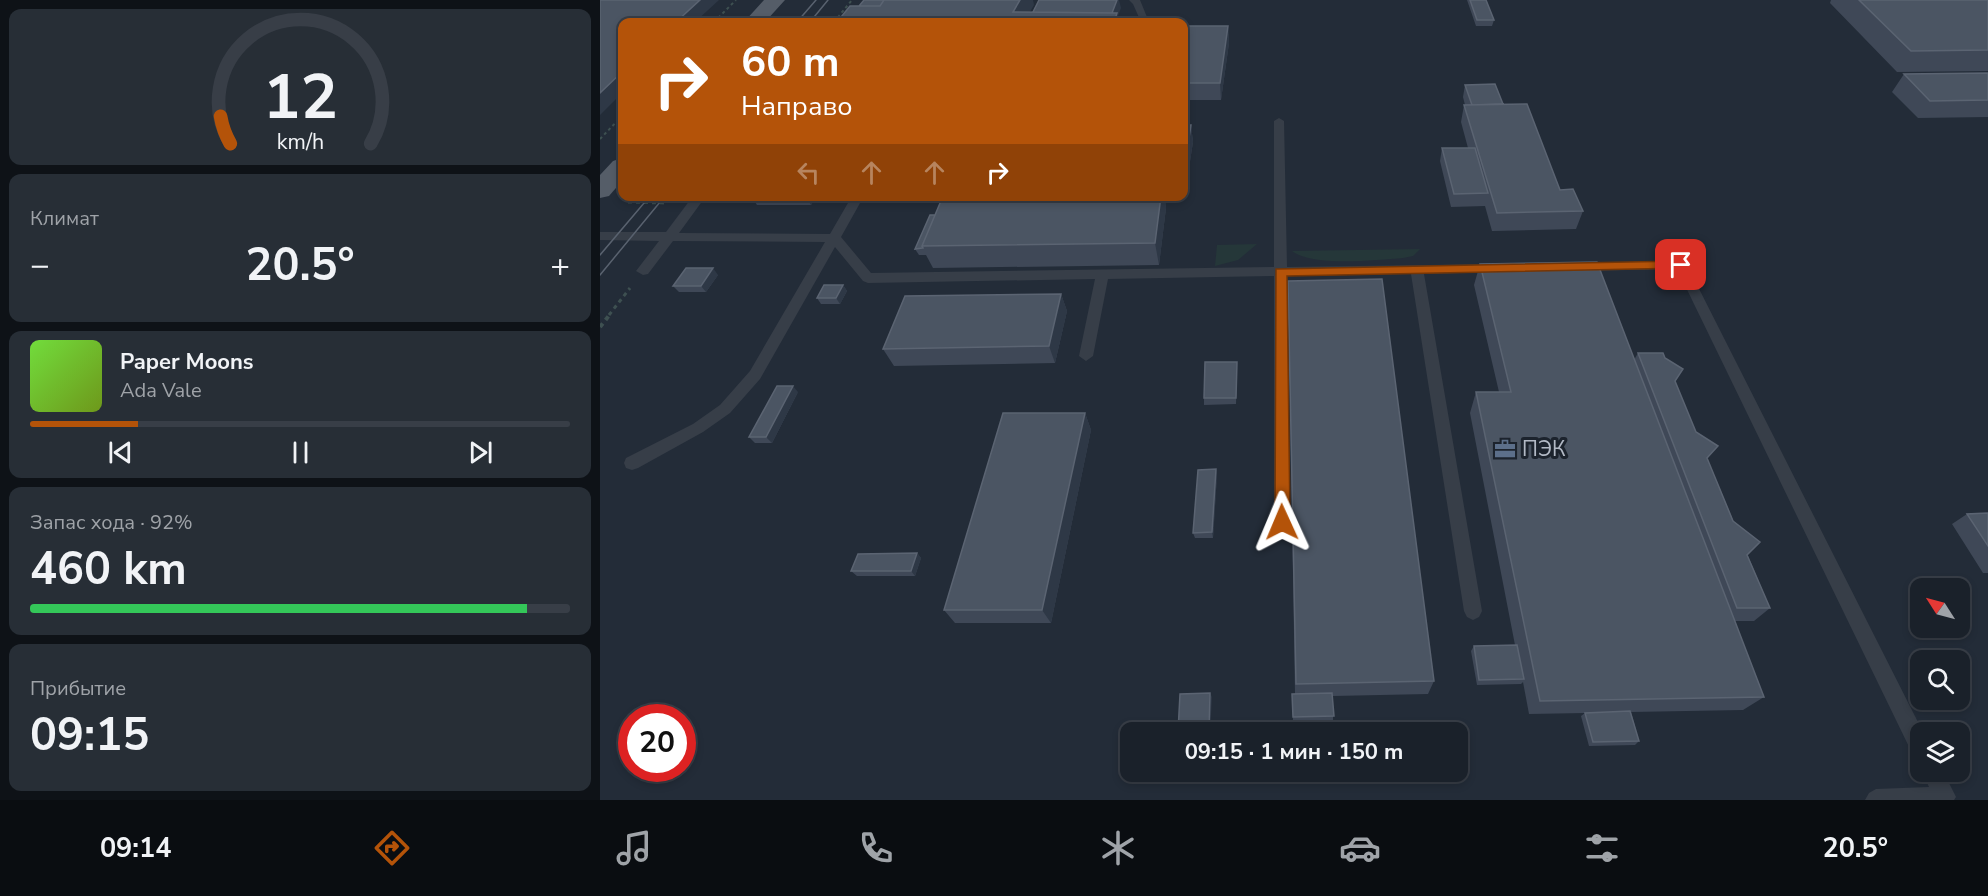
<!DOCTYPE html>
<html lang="ru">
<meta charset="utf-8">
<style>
:root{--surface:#1a212a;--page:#272e36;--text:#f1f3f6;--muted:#9fa3a8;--line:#383e47;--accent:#b45309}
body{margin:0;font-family:"Nunito Sans",sans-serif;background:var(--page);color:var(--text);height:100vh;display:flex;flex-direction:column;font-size:22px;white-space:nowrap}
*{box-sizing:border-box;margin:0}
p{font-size:20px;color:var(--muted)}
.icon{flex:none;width:33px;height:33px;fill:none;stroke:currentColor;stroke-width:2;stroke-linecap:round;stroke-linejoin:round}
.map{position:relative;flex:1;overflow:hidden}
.sheet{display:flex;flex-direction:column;gap:9px;padding:9px;background:#0e1217;width:600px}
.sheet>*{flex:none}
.guide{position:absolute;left:18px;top:18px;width:570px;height:183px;border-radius:12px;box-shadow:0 3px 9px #0003,0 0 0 2px var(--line);background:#b45309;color:#fff;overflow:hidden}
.needle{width:39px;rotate:306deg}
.buttons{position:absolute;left:1310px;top:578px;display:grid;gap:12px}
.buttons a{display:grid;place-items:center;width:60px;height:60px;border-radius:12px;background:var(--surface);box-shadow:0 3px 9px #0003,0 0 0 2px var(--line);font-size:30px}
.speed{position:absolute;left:18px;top:704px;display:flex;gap:12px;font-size:30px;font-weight:700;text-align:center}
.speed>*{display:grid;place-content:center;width:78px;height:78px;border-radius:50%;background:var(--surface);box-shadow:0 3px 9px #0003,0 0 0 2px var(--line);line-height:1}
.speed .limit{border:9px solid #d22;background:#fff;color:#111}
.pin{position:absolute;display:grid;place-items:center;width:51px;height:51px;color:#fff;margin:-26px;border-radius:12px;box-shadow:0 3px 9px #0006}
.me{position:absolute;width:66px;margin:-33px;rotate:359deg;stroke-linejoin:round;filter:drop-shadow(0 0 4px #0008)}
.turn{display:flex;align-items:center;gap:21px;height:126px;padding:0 24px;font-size:27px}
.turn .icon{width:78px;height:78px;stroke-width:2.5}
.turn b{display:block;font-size:42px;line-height:51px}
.lanes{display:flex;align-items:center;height:57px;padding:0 24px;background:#0003;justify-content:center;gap:30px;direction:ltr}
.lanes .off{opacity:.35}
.big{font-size:45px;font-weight:700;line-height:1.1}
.sheet .card{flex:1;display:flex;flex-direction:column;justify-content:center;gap:9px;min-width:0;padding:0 21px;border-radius:12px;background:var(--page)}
.sheet .dial{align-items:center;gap:0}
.dial svg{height:156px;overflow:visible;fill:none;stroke:var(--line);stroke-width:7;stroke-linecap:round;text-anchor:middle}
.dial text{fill:var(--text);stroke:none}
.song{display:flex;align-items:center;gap:18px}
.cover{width:72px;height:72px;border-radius:9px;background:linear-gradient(135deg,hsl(100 70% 55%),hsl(80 70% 35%))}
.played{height:6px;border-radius:3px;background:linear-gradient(90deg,var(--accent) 20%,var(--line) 20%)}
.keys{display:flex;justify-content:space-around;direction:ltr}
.heat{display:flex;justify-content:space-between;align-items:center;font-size:33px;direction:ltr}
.charge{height:9px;border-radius:4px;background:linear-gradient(90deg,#34c759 92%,var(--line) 0)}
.trip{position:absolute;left:520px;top:722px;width:348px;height:60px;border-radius:12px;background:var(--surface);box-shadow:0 3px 9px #0003,0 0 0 2px var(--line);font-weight:700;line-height:60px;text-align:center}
.dock{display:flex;height:96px;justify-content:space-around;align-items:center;background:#0a0d11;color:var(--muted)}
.dock .icon{width:42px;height:42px}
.dock .selected{color:var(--accent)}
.dock b{font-size:27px;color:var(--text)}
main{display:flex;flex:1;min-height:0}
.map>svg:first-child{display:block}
.green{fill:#253739}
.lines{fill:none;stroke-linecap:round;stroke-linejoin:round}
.path-far2{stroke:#3e5051;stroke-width:2;stroke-dasharray:3 3;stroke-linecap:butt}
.path-far1{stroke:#3e5051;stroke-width:3;stroke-dasharray:4 4;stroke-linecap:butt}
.path{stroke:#3e5051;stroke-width:4;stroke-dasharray:4.5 4.5;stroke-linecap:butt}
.service{fill:#373e48;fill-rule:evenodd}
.primary{fill:#555d68;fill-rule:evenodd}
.tram{stroke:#59626f;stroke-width:1.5}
.wall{fill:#3f4857}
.shaded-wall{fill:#2e3846}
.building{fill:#4b5563;stroke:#5b6472;stroke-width:1.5}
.route{fill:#b45309;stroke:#753606;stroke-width:1.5}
.labels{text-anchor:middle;stroke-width:6;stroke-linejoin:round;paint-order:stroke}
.poi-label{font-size:21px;fill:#b2b9c5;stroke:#1c232d;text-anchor:start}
</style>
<main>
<section class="sheet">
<div class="card dial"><svg viewBox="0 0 100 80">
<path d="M14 69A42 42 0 1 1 86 69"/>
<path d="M14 69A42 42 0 0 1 9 55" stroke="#b45309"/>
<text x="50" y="56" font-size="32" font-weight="700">12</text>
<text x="50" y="72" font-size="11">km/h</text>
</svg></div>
<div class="card"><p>Климат</p>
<div class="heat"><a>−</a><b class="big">20.5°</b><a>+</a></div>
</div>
<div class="card">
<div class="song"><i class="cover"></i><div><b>Paper Moons</b><p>Ada Vale</p></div></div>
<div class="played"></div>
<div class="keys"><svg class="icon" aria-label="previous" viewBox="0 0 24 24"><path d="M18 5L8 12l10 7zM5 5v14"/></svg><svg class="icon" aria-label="pause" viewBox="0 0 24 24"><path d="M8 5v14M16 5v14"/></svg><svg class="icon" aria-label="next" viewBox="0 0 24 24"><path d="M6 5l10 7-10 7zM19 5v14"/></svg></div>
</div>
<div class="card"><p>Запас хода · 92%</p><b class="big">460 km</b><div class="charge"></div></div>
<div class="card"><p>Прибытие</p><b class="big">09:15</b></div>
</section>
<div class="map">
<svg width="1388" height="800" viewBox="0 0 1388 800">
<rect width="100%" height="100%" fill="#232c38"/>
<path class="green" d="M657,244L638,260L615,266L617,245Z
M820,249L813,256L803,258C775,260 713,267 692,251Z"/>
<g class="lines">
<path class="path-far2" d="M114,22L136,0
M234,22L252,0
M0,139L22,116"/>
<path class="path-far1" d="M28,202L65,203
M9,315L30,288"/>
<path class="path" d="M0,327L11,313"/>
<path class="service" d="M529,0H540L549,22H541L533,4Z
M679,118L684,121L687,267L897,264L903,268L897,272L824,274L882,611L879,617L873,620L867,617L864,611L811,274L687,276L690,522L688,527L682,529L676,527L674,522V276L508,279L493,356L486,361L479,356L495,279L268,283L263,281L235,247L160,379L130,413L103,432L38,468L32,470L26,468L24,463L26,458L93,424L120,405L150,371L225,242L73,241L48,274L43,275L36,271L59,241L0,240V232H66L93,196H106L79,233L230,234L252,196H264L241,237L271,273L674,267V121Z
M1081,261L1087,265L1323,732H1320V758L1313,755L1077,269L981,271L975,267L981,263Z
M1322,771H1343L1356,797L1354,800H1265L1269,793L1276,789L1329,787Z"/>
<path class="primary" d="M164,0H185L165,22H144Z
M22,158V181L9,196L0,198V175L13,161Z"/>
<path class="tram" d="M197,22L216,0
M210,22L228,0
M0,255L50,196
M0,275L65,196"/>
</g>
<path class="wall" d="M867,0H886L894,20L892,26H876Z
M1231,0H1388V71L1297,72L1230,3Z
M584,26H628L629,43L621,100H584Z
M1388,73V117L1318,118L1292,92L1304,74Z
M865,85L903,104L960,190L983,211L976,229L892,231L885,206L851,207L840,161L842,148H868L861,122L864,105H865L863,97Z
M591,125L593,142L584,200H565L566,208L559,265L333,268L326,255H319L315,249L335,215L343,196H584Z
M151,196H217L211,205H157Z
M880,264L1034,360L1038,353L1075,382L1170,608L1154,621H1134L1164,697L1143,710L1031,712L1039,741L1035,745L989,746L981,716L985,713L929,714L923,682L921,684L877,685L871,651L874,646L915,645L870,413L876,392H899L874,285Z
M118,275L106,292H79L73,286Z
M688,281L834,681L828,694L733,696V720L693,721L692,694H695Z
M243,285L247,291L240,304H221L217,298Z
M461,294L467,311L455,363L294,366L283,349Z
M637,368L636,404L604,405V398Z
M198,392L172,443H155L149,437Z
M485,413L491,430L451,623H355L344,610Z
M616,469L617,475L613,538H595L593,533Z
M1388,513V573H1383L1352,524L1367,514Z
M317,553L321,558L315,576H257L251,571Z"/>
<path class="shaded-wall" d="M100,0H119L95,22H76Z
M420,0H433L434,5L424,22L413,12Z
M517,0H519L521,8L518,16L519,22H514L512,13Z
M628,26L629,43L621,100L620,83Z
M22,72V93L0,115V93Z
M591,125L593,142L584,200V170Z
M206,196H217L211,205Z
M561,196H565L566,208L559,265L555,243Z
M113,268L118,275L106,292L101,286Z
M243,285L247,291L240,304L236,298Z
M461,294L467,311L455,363L449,346Z
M193,386L198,392L172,443L166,437Z
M485,413L491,430L451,623L442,610Z
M616,469L617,475L613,538L612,532Z
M317,553L321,558L315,576L311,571Z
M610,693L612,697L610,732H609Z"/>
<path class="building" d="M0,0H100L76,22H22V72L0,93Z
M264,0H284L280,6H259Z
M284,0H420L413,12L517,13L514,22H237L250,6H280Z
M439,0H517L512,13L433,12Z
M870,0H886L894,20H877Z
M1259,0H1388V50L1311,51Z
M584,26H628L620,83H584Z
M1388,73V100L1330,101L1304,74Z
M895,84L903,104L872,105L865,85Z
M927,104L960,190L973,189L983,211L897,213L864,105Z
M584,125H591L584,170Z
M842,148H875L888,193L854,194Z
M343,196H561L555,243L322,246Z
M330,215H335L322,246L323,248L315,249Z
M997,262L1164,697L940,701L876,392H911L880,264Z
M86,268H113L101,286H73Z
M782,279L834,681L696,684L688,281Z
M224,285H243L236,298H217Z
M461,294L449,346L283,349L305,296Z
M1038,353H1063L1065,358L1083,369L1075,381L1096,432L1118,446L1107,458L1133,521L1160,542L1147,555L1170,608H1137Z
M605,362H637L636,398H604Z
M177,386H193L166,437H149Z
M403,413H485L442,610H344Z
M616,469L612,532L593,533L598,470Z
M1388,513V546L1367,514Z
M317,553L311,571H251L258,554Z
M917,645L924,679L879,680L874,646Z
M610,693L609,732H578L580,694Z
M732,693L734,716L693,717L692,694Z
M1030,711L1039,741L993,742L985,713Z"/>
<path class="route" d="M1081,261L1085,263V268L687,276L690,522L688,527L682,529L677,527L675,522L676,269Z"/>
<defs>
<symbol id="office-bare" viewBox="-9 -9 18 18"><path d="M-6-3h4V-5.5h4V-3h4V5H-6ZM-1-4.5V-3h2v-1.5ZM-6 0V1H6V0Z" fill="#5c6f8a" stroke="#1c232d" stroke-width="2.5" paint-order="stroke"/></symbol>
</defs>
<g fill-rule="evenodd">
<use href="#office-bare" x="890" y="434" width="30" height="30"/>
</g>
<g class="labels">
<g class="poi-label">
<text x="922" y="456">ПЭК</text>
</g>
</g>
</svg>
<div class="buttons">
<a><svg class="needle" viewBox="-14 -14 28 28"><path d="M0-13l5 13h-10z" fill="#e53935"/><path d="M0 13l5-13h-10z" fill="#9fa3a8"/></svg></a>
<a><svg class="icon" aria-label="search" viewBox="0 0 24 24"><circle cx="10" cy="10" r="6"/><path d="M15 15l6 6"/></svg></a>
<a><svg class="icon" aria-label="layers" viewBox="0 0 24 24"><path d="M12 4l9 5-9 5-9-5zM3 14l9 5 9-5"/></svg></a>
</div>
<div class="speed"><div class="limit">20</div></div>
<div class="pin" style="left:1081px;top:265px;background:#d93025"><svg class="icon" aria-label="arrive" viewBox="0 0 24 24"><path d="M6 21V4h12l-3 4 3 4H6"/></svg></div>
<svg class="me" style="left:682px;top:522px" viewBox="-20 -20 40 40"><path d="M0-17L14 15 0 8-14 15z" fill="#b45309" stroke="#fff" stroke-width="4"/></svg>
<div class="trip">09:15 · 1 мин · 150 m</div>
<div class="guide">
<div class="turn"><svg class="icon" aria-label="right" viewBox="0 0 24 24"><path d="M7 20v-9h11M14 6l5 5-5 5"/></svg><div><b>60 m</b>Направо</div></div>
<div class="lanes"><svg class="icon off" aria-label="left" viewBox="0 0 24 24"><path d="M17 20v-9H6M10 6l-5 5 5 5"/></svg><svg class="icon off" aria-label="ahead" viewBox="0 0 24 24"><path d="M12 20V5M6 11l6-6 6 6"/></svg><svg class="icon off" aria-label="ahead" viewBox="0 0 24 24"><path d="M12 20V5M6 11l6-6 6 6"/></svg><svg class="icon" aria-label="right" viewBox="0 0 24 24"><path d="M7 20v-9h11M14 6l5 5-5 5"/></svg></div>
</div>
</div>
</main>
<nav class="dock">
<b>09:14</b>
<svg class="icon selected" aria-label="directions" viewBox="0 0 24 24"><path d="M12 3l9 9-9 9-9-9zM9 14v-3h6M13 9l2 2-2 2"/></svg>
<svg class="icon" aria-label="music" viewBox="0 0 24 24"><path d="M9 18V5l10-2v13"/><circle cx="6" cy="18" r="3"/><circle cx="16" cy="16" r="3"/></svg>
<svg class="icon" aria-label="phone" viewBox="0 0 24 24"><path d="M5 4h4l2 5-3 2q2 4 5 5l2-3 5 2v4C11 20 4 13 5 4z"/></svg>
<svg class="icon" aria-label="climate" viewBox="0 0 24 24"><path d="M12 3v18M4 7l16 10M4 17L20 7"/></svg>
<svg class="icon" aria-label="car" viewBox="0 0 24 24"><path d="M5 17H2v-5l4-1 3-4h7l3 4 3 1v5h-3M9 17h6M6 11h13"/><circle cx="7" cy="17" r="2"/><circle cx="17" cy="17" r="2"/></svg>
<svg class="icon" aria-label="filters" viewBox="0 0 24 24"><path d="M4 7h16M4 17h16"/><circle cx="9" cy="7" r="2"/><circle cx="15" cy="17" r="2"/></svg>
<b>20.5°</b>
</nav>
